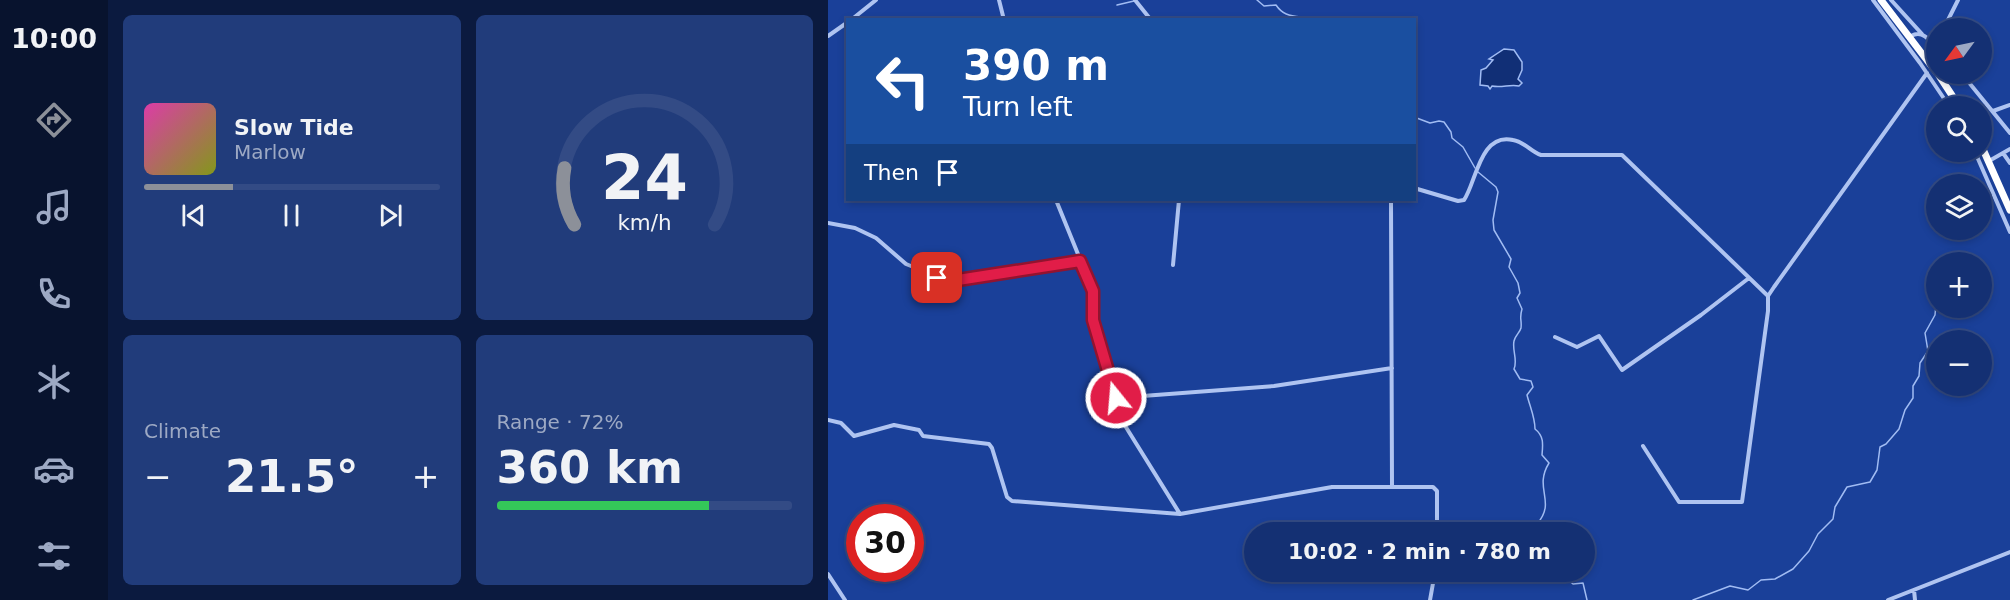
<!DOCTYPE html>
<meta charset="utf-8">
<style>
:root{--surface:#143073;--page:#213c7b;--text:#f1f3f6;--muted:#9da9c4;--line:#334b85;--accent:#8c9099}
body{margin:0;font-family:"DejaVu Sans",sans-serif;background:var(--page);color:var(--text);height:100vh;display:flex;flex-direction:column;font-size:22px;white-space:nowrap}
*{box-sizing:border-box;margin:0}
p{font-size:20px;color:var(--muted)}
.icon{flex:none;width:33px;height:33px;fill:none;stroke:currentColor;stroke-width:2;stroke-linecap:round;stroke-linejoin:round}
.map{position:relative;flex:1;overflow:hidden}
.sheet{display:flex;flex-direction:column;gap:15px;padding:15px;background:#0b1a3f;width:720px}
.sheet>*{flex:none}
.guide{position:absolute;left:18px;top:18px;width:570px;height:183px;border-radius:0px;box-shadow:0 3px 9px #0003,0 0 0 2px var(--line);background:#1a4fa0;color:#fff;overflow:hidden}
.needle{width:39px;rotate:237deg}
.tools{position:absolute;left:1098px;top:18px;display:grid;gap:12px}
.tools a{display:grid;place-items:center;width:66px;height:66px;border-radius:50%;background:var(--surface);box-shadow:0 3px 9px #0003,0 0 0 2px var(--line);font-size:30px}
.speed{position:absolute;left:18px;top:504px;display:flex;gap:12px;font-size:30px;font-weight:700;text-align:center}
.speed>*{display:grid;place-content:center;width:78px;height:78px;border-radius:50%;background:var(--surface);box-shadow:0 3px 9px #0003,0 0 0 2px var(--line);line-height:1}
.speed .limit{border:9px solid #d22;background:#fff;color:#111}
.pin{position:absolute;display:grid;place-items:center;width:51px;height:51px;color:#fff;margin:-26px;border-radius:12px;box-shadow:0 3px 9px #0006}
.me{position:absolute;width:66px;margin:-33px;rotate:343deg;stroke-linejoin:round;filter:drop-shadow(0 0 4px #0008)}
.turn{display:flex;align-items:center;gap:21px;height:126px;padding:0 18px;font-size:27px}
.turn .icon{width:78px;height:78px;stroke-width:2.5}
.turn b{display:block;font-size:42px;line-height:51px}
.then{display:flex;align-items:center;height:57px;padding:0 18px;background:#0003;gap:12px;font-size:22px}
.big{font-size:45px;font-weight:700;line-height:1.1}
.sheet .widget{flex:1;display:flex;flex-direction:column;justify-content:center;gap:9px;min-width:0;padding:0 21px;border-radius:9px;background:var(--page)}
.sheet .dial{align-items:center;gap:0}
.dial svg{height:156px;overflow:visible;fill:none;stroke:var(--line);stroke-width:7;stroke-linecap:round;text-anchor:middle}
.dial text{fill:var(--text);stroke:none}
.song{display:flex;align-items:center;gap:18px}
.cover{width:72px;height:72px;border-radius:9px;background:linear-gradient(135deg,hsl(320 70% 55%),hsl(70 70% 35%))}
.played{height:6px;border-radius:3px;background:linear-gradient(90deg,var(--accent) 30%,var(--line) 30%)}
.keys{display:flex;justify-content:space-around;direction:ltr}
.heat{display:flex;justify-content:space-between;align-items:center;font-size:33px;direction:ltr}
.charge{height:9px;border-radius:4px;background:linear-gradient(90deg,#34c759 72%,var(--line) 0)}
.sheet .tiles{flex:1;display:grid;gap:15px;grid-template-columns:repeat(2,1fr)}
.trip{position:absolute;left:416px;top:522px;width:351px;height:60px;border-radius:30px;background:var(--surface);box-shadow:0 3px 9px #0003,0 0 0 2px var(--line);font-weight:700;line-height:60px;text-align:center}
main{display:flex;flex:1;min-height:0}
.tabs{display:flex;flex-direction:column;width:108px;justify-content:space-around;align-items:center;background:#08132e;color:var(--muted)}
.tabs .icon{width:42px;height:42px}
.tabs .active{color:var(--accent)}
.tabs b{font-size:27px;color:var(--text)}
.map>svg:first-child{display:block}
.water{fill:#112f76;stroke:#a1bcf3;stroke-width:1.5}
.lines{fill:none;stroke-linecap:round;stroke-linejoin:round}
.stream{stroke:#a1bcf3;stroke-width:1.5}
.minor{stroke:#afc4f1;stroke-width:4}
.highway{stroke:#fff;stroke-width:7}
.route-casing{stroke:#92132f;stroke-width:15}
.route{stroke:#e11d48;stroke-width:10}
</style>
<main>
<nav class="tabs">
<b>10:00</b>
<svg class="icon active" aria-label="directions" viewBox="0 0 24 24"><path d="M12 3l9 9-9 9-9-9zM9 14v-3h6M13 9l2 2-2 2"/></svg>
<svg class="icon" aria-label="music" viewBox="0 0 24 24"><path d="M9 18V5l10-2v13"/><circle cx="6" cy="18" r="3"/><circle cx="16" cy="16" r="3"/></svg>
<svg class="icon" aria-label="phone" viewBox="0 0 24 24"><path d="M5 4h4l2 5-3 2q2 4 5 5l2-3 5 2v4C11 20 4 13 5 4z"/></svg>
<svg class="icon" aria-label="climate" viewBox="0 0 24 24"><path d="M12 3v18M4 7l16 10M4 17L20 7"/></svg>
<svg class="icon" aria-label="car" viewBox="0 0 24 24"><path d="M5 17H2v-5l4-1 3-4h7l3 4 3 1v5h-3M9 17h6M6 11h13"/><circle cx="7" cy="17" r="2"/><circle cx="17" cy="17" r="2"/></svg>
<svg class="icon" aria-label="filters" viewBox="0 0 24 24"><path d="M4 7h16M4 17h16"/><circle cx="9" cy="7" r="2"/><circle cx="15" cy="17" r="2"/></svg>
</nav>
<section class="sheet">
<div class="tiles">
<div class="widget">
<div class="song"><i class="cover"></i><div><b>Slow Tide</b><p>Marlow</p></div></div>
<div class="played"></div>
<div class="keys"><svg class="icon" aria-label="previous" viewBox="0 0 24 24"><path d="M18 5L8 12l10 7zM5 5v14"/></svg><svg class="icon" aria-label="pause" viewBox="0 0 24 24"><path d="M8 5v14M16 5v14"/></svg><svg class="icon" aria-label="next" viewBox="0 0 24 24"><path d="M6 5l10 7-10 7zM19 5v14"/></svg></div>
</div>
<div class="widget dial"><svg viewBox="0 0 100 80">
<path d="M14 69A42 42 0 1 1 86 69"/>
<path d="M14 69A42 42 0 0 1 9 40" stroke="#8c9099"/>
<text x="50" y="56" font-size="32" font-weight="700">24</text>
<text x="50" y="72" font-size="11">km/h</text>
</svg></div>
<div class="widget"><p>Climate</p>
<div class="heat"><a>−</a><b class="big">21.5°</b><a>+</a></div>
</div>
<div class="widget"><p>Range · 72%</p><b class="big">360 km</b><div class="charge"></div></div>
</div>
</section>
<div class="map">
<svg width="1182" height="600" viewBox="0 0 1182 600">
<rect width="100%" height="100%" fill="#1a4099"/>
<path class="water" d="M676,49L686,50L694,62V70L690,79L694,83L691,86C682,84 674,88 664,86L662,89L660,86L652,85L653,70L658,68L665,60L661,59Z"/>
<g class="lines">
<path class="stream" d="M429,0L436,6L448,5C454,14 461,16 473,17L475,20
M289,5L306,1
M586,117L602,123L611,121L616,122L623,132L624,138L635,147L647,168
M650,172L668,187L670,192L665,220L666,230L683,259L681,267L690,283L692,293L689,298L694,309C691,319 694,319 693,328C692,332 687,336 686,341C684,351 690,360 686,369L692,379L703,381L705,387L699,395C702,407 707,417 707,429C716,436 715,444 714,455L721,463C705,489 729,501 709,524L710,532
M1102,288L1108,303
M734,572L737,578L745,584L755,583L759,600
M865,600L902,586L920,590L933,580L947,579L965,569L981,551L990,534L1005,519L1007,507L1019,487L1042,482L1049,470L1052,447L1058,444L1071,429L1077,410L1085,398V386L1091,376L1092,363L1100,351L1097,333L1107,315L1108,304"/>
<path class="minor" d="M171,0L176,20
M307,0L323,20
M1045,0L1092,63L1121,106
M1063,0L1094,34
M23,20L48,0
M1116,28L1130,0
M0,36L20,22
M1083,36C1094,30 1099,39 1108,45V43
M1134,74L1182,133
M1165,111L1182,105
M1147,152L1182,232
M1175,153L1182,163
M1161,161L1182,149
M586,188L630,201L636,200C648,183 652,132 685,140C697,142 703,152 713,155H794L940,296
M228,200L265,291V319L296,424L352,514L504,487H605L609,491V532
M563,200L564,487
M0,223L27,228L48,238L78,264L120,281L160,277L221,264L252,261
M345,265L351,200
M727,337L749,347L771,336L794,370L873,315L921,278
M288,398L446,386L564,368
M0,420L13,423L26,436L66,425L91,430L95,436L161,444L164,448L179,497L184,501L352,514
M815,446L851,502H914L940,311V296L946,287L1099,73
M0,574L17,600
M1086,590L1087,600
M602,600L607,572
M1060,600L1182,552"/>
<path class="highway" d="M1053,0L1108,72
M1110,74L1131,106
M1154,147L1182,210"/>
</g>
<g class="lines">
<defs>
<path id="route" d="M109,278L120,281L130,280L252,261L265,291V320L288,398"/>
</defs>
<use href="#route" class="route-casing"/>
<use href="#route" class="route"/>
</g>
</svg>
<div class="tools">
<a><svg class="needle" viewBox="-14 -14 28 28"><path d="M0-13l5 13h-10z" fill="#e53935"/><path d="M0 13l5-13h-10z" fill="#9da9c4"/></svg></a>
<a><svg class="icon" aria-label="search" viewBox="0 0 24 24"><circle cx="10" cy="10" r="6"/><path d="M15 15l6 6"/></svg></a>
<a><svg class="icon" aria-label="layers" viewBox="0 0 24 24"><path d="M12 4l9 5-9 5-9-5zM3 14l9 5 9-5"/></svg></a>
<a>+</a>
<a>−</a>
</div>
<div class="speed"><div class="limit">30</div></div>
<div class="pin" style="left:109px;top:278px;background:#d93025"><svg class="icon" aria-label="arrive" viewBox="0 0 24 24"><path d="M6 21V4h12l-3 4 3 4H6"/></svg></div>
<svg class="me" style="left:288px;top:398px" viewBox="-20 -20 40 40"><circle r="17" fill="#e11d48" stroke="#fff" stroke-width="3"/><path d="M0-11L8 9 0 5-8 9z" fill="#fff"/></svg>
<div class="trip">10:02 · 2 min · 780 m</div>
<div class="guide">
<div class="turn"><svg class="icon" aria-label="left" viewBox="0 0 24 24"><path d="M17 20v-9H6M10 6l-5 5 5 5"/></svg><div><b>390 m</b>Turn left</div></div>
<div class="then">Then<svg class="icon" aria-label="arrive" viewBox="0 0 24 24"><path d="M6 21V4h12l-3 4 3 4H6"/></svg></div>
</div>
</div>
</main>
